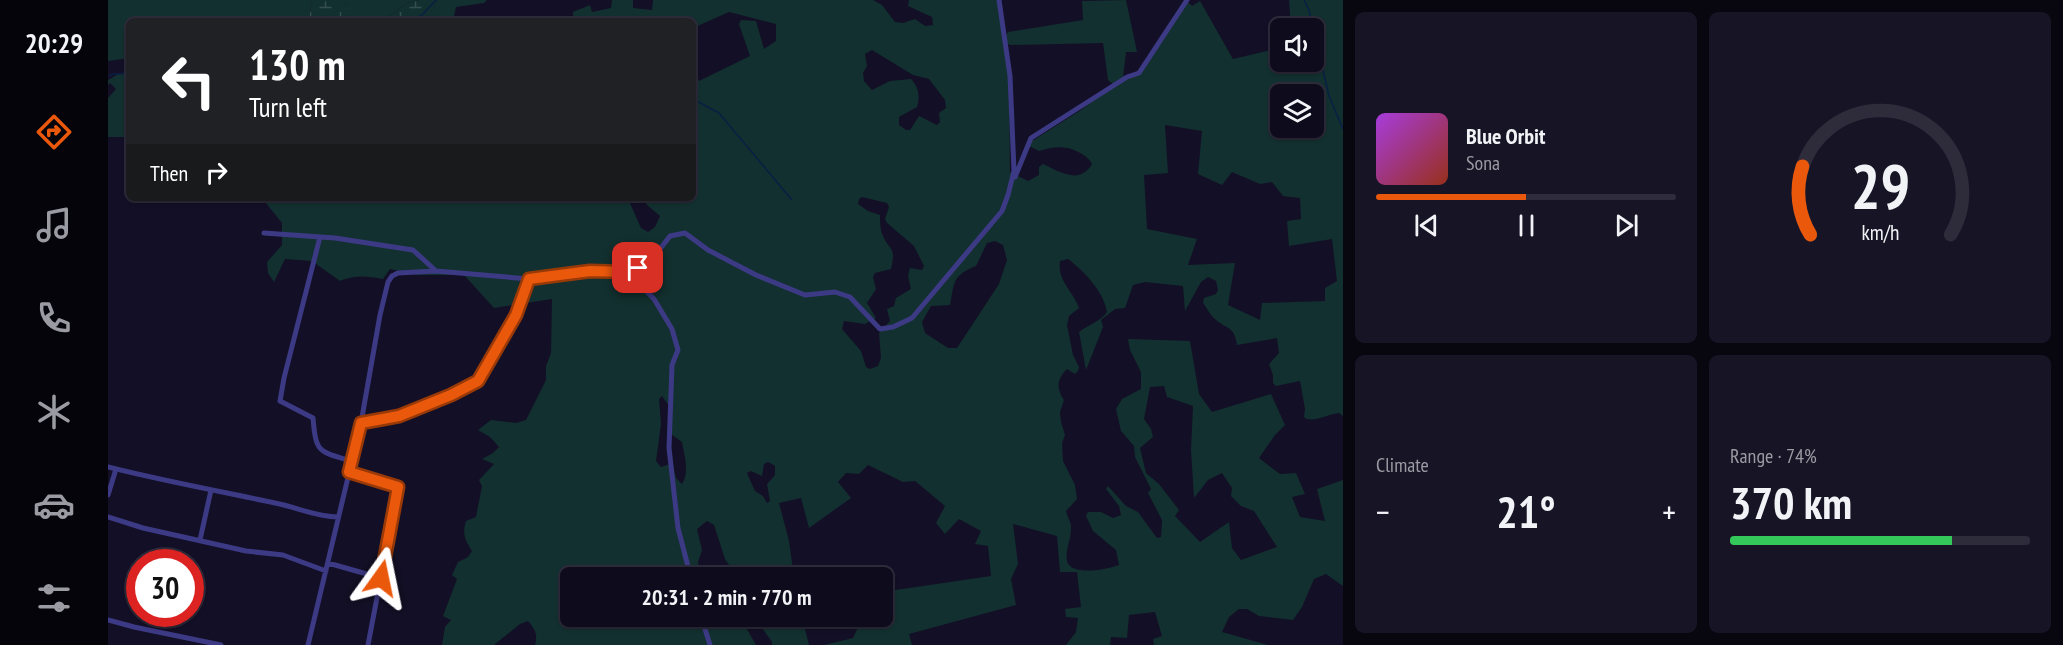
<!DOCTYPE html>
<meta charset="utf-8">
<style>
:root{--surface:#0e0b1c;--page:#171425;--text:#f1f3f6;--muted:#9b9ba3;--line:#2e2b3b;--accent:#ea580c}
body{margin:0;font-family:"PT Sans Narrow",sans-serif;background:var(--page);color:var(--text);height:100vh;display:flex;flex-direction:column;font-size:22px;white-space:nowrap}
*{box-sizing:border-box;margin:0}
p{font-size:20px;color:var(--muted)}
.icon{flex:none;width:33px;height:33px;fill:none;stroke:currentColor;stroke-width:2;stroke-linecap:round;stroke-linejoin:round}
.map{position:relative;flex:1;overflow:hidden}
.side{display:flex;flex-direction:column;gap:12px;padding:12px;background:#08060f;width:720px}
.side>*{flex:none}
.hud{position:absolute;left:18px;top:18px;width:570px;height:183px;border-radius:9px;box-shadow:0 2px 4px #0004,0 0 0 2px var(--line);background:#202124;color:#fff;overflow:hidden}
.fabs{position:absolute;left:1162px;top:18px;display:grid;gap:12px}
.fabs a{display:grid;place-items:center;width:54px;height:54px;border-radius:9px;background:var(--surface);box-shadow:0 2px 4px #0004,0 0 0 2px var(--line);font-size:30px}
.speed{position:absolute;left:18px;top:549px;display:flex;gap:12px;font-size:30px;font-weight:700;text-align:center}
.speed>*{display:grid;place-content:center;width:78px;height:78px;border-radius:50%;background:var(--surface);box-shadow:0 2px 4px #0004,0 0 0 2px var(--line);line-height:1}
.speed .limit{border:9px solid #d22;background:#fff;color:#111}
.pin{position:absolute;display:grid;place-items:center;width:51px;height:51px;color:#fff;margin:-26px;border-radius:12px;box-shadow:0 3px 9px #0006}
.me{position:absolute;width:66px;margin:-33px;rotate:12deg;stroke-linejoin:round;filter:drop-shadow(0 0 4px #0008)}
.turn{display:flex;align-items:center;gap:21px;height:126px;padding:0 24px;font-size:27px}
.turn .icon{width:78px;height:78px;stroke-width:2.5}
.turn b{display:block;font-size:42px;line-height:51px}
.then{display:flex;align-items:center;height:57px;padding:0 24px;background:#0003;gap:12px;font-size:22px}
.big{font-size:45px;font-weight:600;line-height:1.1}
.side .card{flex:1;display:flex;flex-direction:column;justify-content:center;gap:9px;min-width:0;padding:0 21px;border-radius:9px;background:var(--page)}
.side .dial{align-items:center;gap:0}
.dial svg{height:156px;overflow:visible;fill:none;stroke:var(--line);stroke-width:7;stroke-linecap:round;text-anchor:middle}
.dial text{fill:var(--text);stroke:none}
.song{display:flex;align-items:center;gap:18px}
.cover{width:72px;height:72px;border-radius:9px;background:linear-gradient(135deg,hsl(280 70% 55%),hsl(10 70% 35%))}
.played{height:6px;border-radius:3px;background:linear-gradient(90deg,var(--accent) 50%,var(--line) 50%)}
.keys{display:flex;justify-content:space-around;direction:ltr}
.heat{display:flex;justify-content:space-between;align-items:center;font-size:33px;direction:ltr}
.charge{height:9px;border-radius:4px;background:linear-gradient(90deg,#34c759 74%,var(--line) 0)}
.side .tiles{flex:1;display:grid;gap:12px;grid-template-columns:repeat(2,1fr)}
.trip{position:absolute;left:452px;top:567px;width:333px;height:60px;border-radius:9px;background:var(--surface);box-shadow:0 2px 4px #0004,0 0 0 2px var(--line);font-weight:600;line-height:60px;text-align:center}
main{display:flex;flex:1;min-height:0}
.tab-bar{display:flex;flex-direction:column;width:108px;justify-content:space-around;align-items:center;background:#06040b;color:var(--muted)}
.tab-bar .icon{width:42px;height:42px}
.tab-bar .selected{color:var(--accent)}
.tab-bar b{font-size:27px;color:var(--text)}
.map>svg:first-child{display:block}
.grass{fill:#12302f;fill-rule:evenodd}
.wetland{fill:url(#wetland-marsh)}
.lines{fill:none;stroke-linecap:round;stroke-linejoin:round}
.stream{stroke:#0a1f44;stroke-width:1.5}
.minor{stroke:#3d3a85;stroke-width:5}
.route-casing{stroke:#983908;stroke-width:15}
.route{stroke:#ea580c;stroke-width:10}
</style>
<main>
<nav class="tab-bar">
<b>20:29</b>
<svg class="icon selected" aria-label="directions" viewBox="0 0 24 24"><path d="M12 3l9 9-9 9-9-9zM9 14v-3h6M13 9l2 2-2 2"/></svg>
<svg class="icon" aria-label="music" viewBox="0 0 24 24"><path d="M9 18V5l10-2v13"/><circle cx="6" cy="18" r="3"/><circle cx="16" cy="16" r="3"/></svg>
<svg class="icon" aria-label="phone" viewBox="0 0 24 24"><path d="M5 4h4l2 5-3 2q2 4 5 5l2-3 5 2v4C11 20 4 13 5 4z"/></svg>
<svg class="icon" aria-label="climate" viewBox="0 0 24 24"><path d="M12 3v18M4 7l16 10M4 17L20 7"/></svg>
<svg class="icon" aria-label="car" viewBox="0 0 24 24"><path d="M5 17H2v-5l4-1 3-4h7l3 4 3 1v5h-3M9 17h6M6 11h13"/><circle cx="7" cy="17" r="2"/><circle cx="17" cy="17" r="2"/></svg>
<svg class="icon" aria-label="filters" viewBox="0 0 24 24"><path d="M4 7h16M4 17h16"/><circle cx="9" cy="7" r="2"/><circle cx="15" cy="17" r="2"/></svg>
</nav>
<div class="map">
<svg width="1235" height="645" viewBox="0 0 1235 645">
<defs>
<pattern id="wetland-marsh" width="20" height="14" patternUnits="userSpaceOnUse" patternTransform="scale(1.5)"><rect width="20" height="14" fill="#12302f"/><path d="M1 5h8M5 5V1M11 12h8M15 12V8" fill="none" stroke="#344d4e"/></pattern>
</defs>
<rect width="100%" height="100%" fill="#130f26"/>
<path class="grass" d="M0,0H204L201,16L194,21H21V58L0,61Z
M235,0H311L299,3L275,21C260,18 243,14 235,0Z
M330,0H379L376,3L348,7L345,21H317Z
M504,0H525V8L544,10L545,0H765L774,5L787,22L795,23L807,19L817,26L825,25L824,17L800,6L801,0H890L901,79L902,172L920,181L931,175V167L935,164C952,172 972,185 984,164C982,159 979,158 974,154C959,145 947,146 931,151L921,146L924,141L973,110L1006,85L1000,80L995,43L903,45L899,44L898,35L900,32L975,20L974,1L1018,0L1029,52H1018L1015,78L1033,71L1079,1L1084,6L1092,1L1125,59L1172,48L1173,37V62H1206V28H1183L1181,0H1235V416L1231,413C1220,414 1204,424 1196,417L1197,409L1192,381L1168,386L1165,383V375L1161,364L1171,353L1169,338L1129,345C1126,325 1119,330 1107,319C1102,315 1099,308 1095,303L1096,298L1108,294L1110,290L1108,281L1100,277L1093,282L1077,311L1075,286L1037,282L1025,285L1017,308L1007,309L993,320L995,327L978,370L971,332C980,325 993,321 999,312C996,292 976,271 960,259L952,261C949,281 965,291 971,308L961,316L959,325L965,355L971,367L970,371L967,374L959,369C949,379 948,388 956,400L952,412L953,422L957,435L954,443L955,461L967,485L969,499L958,511C959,517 964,523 963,529C963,540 957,550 959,561C963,577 1001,569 1011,565L1008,550L985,531L978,516L980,512H993L1005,518L1013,515L1011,506L998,489L1000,486L1018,506L1030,512L1049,538L1053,537L1054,520L1040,493L1043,489L1027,457L1026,446L1013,431L1008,409L1014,399L1033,389V372L1022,350L1020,339L1082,341L1091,394L1104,412L1163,394L1177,425L1167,435L1151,458L1172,474L1188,473L1197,494L1184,497L1192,517L1217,521L1209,489L1235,480V586L1218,574L1206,579L1194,607L1185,620L1151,616L1139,609H1131L1121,617L1114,632L1160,645H1046L1045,639L1054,636L1047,612L1021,615L1019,638L1003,637L1002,645H958L968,632L970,618L958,617L957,609L973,607L969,572H952L949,536L905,524L910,564L903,579L908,605L801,634L804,645H716L745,638L755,617L774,616V592L883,576L880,546L867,544L873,531L851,519L837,534L828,523L837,506L807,481L795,482L760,465L751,474L738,473L730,482L743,498L701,528L693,498L671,503L681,541L686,577H629L617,559L606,525L599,521L589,529L594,550L590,562L593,577L462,578V616L632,617L648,645H427C430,634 427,629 420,621L412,624L386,645H334L337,627L343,620L335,616L349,579L344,575L350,562L360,557L364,551C357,540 354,534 358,521L368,517L374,486L371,480L386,464L374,459L385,453L391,447L382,437L370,430L383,420L408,423L418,420L438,380V366L443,353L444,299L386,308L356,275H309L282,269L275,279C259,276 247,275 232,281L204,261L177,259L166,282L160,273L159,262L174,245V223L154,198H523L521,201L533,228L540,232L547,227L552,216L539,205L535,198H585V69L591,81L642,56L631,24L633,20L648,21L656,49L668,41V24L621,12L585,28V21H465V12L482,5L484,12L503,8ZM764,50L805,75L821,79L837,100L838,108L831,113L832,122L829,125L811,116L802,130H798L791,125V117L809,107C812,97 811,87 803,79L782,81L764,90L756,81L755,73L759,66L757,54ZM1173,94H1206V128H1173ZM1057,125L1094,131L1090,174L1114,185L1124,172L1152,184L1164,182L1175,196L1192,198L1193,219L1179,221L1181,246L1224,239L1229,281L1217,288V301L1154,303L1152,320L1120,305L1127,263L1080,265L1089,239L1039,229L1036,175L1060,173ZM754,197L779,203L781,207L777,219L779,223L806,246L816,266L814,270L802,268L800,276L803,289L788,298L786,306L779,309L782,321L771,333L773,358L770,366L762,369L758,367L753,351L734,329L736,321L757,324L768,318L759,303L768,289L765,277L767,273L783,269C788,246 783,253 775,236C772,230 772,221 772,215L760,211L750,204L751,199ZM887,241L895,245L899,260L891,284L849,348H840L817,333L814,322L823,306L842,305C847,281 844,276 868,266L879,243ZM1056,386L1059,397L1085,406L1083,450L1086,498L1100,480L1114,473L1124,488L1123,496L1133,506L1146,511L1169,547L1133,560L1124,548L1121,522L1092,542L1067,516L1071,510L1051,484L1038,473L1032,448L1045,437L1043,429L1036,419L1042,387ZM554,396L561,406L560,432L574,442C576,455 582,472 574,484L568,478L565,465L562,464L553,467L548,461L553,424L551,399ZM660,462L667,466V475L659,484L662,501L659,503L655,496L647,491L639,473L643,471L654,476L656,464Z
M21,73V137H0V98L8,89L2,83L0,85V80L10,74Z
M652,617H694L701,645H664V642L654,628Z"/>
<path class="wetland" d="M204,0H235C244,14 259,16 273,21H194L201,16Z
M311,0H330L317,21H275L299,3Z"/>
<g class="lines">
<path class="stream" d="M1196,0L1201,10L1205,28
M301,21L314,15L328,0
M1206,32L1221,96L1235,129
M0,76L5,74H15L21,65
M585,99L611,113L684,200"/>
<path class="minor" d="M907,177L923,138L1019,77L1031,73L1079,0
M156,233L227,238L305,250L328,271
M212,237L176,378L172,401L205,418C208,453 210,451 243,461
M520,272L546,299L564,329L570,350L564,365L561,448L570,528L583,578
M253,423L290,416L343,395L371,381L408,315L421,279
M0,467C55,481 111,491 167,503C188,507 208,517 230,517
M241,472L290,487L260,645
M0,495L8,469
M0,517L35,528L138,551L175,555L218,571
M92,540L103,490
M220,563L273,578
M593,616L602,645
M0,620L26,627L113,645
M200,645L253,423L272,315L280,282L284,276L290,273L328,271L421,279L482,271L520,272L530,268L549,253L562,236L577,233L600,250L648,275L697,295L727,292L742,297L772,329L785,327L804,318L894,211L900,195L906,171L902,76L891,0"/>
</g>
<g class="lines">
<defs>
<path id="route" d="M273,578L290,487L241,472L253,423L291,416L343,395L370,381L408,315L421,279L482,271L520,272L530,268"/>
</defs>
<use href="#route" class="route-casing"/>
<use href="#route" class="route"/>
</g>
</svg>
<div class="fabs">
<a><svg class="icon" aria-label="sound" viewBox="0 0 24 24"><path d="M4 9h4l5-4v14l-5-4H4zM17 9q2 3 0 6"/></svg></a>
<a><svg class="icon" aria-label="layers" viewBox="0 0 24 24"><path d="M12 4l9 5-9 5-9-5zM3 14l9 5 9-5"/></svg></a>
</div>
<div class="speed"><div class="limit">30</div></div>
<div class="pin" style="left:530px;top:268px;background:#d93025"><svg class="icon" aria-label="arrive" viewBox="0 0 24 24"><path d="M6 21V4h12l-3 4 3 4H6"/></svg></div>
<svg class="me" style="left:273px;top:578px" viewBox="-20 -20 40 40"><path d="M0-17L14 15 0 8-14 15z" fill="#ea580c" stroke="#fff" stroke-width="4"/></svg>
<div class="trip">20:31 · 2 min · 770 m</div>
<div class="hud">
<div class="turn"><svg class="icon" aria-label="left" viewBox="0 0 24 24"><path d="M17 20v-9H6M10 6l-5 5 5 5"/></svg><div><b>130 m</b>Turn left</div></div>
<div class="then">Then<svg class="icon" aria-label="right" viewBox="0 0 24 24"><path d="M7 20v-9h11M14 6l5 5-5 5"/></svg></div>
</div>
</div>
<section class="side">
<div class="tiles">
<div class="card">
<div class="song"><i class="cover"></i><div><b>Blue Orbit</b><p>Sona</p></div></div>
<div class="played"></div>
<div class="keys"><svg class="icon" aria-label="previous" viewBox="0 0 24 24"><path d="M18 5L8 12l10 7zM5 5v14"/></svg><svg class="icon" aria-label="pause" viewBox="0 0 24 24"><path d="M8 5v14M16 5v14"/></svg><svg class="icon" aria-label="next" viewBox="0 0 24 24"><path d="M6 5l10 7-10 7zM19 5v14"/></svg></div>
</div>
<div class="card dial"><svg viewBox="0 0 100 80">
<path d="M14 69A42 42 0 1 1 86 69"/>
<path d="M14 69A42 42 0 0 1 10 34" stroke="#ea580c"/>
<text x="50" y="56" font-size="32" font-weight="700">29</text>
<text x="50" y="72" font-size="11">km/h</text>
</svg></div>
<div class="card"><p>Climate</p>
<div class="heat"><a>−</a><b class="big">21°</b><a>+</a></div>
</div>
<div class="card"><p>Range · 74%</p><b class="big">370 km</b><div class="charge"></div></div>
</div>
</section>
</main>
